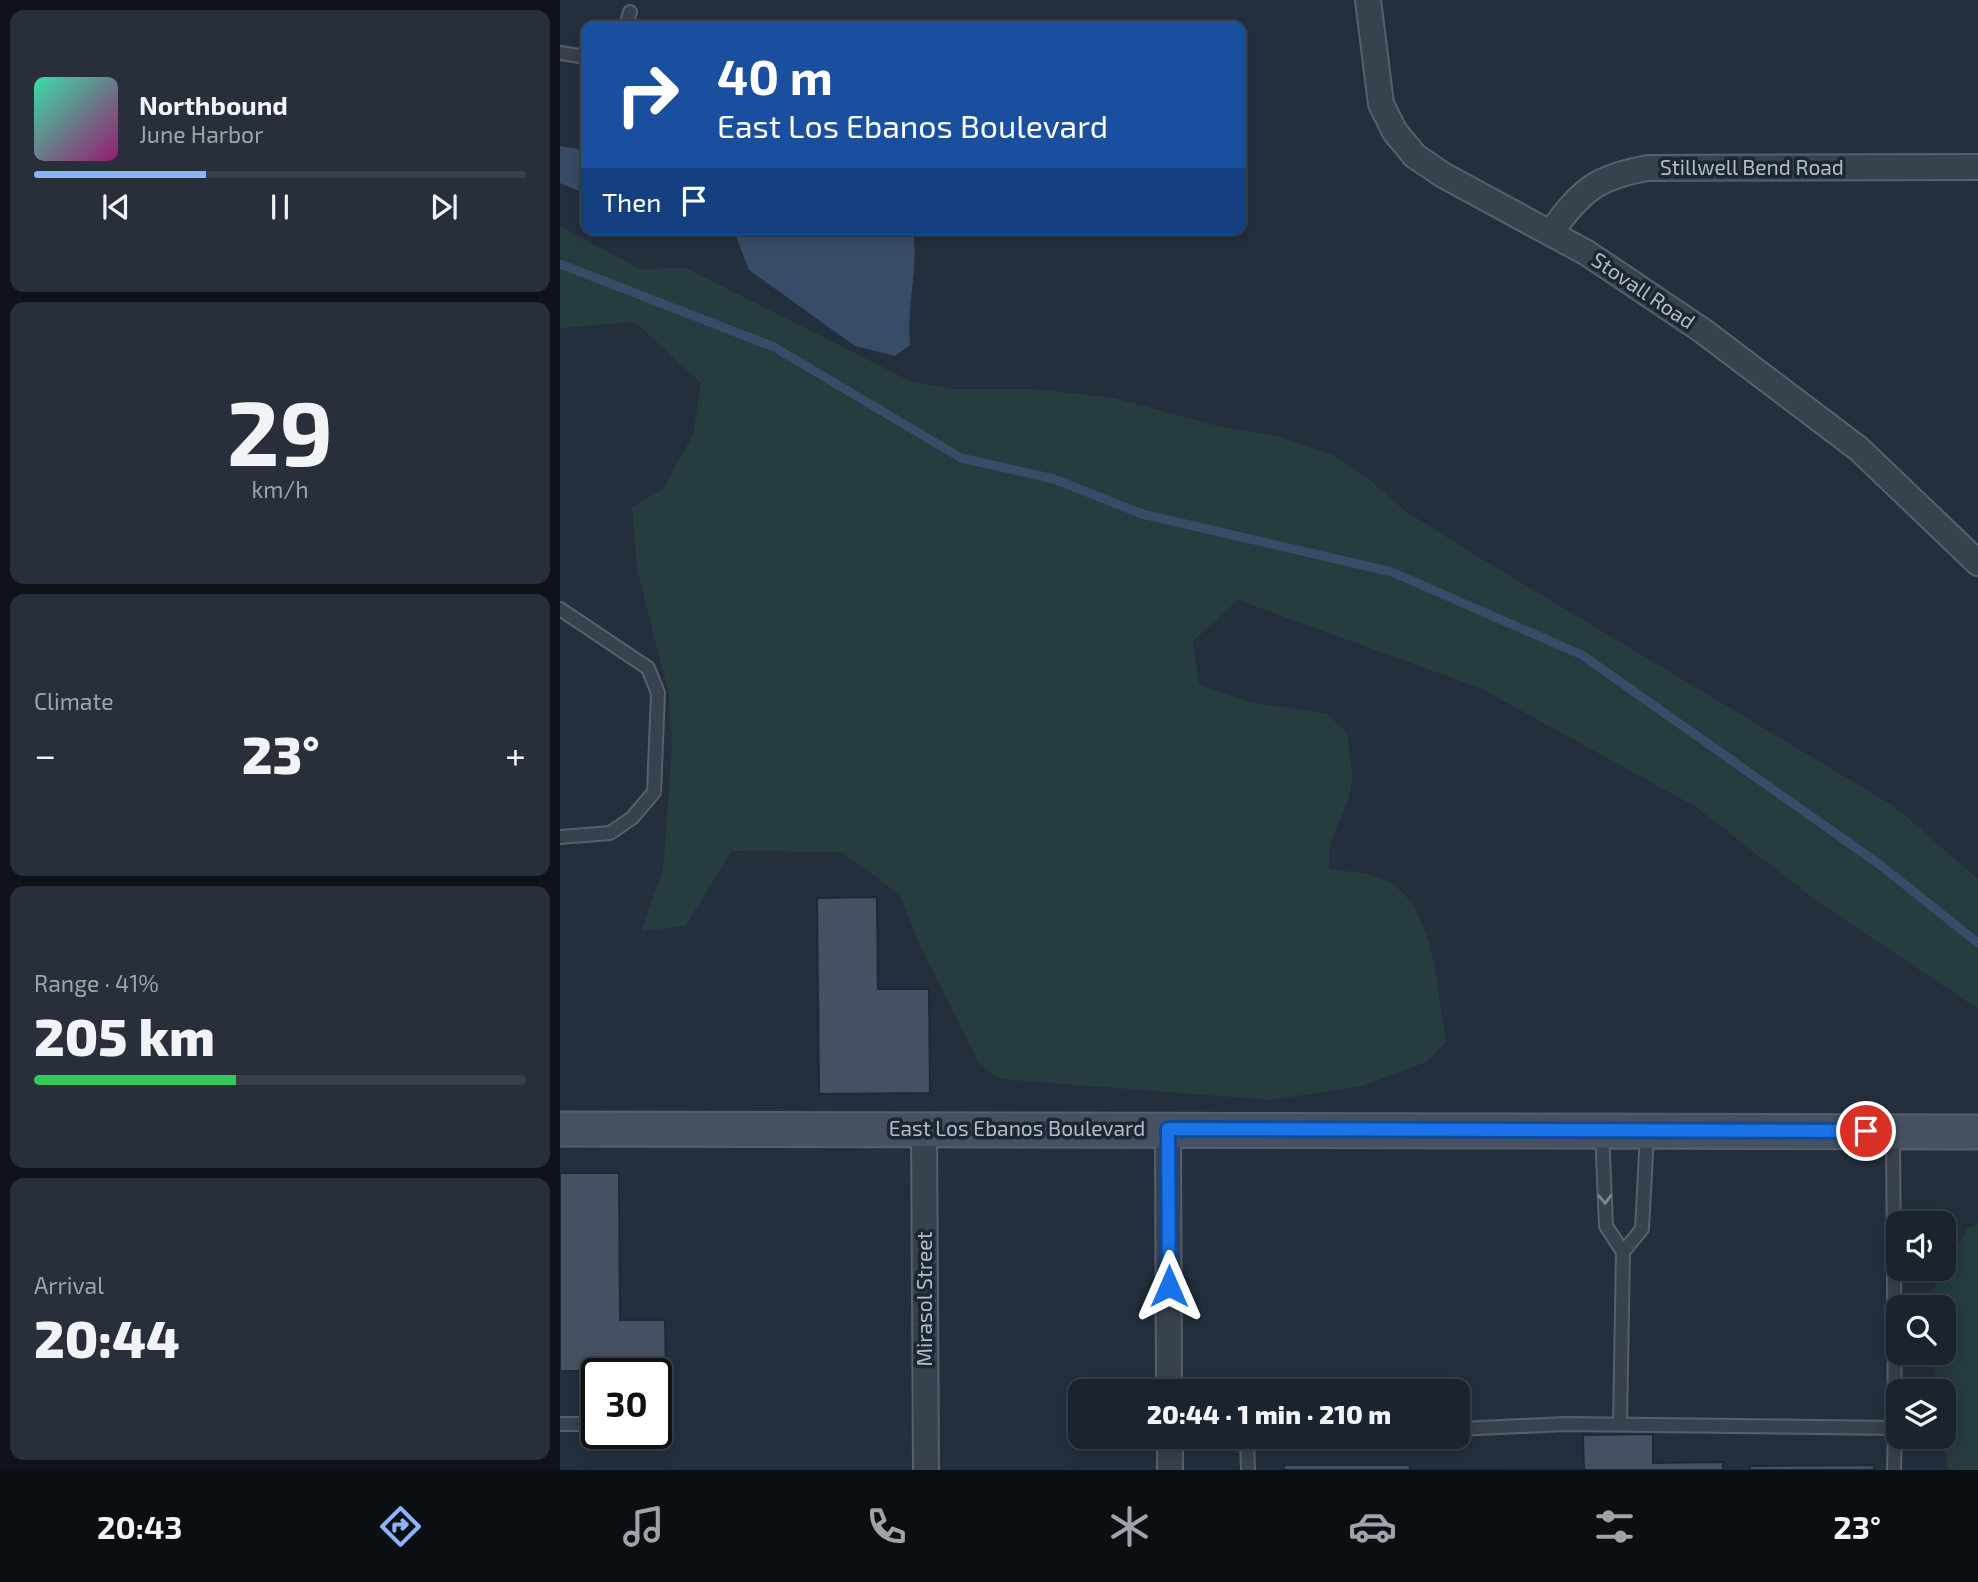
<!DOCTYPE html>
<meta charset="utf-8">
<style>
:root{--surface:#1b232e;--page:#282f3a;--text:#f1f3f6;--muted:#a0a4aa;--line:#39404a;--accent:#8ab4f8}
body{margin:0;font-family:"Exo 2",sans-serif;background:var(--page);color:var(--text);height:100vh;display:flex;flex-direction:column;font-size:26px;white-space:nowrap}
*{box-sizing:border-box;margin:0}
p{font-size:23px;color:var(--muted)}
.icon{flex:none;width:38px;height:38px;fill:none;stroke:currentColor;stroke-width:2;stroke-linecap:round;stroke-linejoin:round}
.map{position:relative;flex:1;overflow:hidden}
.panel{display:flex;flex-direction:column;gap:10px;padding:10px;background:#0f1319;width:560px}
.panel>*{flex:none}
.banner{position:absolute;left:21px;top:21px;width:665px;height:214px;border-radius:14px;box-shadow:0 4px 18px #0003,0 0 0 2px var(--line);background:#1a4fa0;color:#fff;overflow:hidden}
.fabs{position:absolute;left:1326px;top:1211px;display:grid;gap:14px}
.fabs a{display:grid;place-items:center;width:70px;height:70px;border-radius:14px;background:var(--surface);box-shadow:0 4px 18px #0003,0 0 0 2px var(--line);font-size:35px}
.speed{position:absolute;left:21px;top:1358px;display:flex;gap:14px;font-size:35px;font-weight:700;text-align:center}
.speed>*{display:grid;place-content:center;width:91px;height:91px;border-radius:50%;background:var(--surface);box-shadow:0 4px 18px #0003,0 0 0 2px var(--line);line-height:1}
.speed .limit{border:4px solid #111;border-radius:10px;background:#fff;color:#111}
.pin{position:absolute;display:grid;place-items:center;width:60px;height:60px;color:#fff;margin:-30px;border:4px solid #fff;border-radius:50%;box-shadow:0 2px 7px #0007}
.me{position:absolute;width:77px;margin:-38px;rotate:0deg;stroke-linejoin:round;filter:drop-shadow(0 0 5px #0008)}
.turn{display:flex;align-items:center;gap:24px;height:147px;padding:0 21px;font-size:32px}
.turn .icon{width:91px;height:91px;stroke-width:2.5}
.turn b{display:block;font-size:49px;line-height:60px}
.then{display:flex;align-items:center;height:66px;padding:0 21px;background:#0003;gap:14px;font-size:26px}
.big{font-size:52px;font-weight:800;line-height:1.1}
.panel .widget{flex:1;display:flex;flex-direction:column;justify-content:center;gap:10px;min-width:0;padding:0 24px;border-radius:14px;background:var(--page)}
.panel .dial{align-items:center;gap:0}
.dial b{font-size:91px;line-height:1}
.song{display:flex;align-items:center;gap:21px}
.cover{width:84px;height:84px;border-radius:10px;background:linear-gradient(135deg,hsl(160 70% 55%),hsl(320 70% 35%))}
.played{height:7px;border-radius:4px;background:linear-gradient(90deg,var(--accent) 35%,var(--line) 35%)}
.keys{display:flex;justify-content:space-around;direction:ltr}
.heat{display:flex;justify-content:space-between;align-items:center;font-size:38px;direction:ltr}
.charge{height:10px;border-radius:5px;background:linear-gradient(90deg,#34c759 41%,var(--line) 0)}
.trip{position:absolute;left:508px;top:1379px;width:402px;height:70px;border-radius:14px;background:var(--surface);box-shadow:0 4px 18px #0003,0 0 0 2px var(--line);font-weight:800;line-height:70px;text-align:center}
.tab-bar{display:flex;height:112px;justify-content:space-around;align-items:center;background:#0b0e12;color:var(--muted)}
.tab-bar .icon{width:49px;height:49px}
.tab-bar .active{color:var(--accent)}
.tab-bar b{font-size:32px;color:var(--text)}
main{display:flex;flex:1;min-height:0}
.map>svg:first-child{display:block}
.green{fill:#263c3f}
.water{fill:#394c67}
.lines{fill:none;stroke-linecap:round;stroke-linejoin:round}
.stream{stroke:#394c67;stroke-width:9}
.building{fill:#455162;stroke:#1f2835;stroke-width:2}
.lane-casing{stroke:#565f6c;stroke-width:16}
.street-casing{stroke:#565f6c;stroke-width:28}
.secondary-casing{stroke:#565f6c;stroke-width:37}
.lane{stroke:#38414e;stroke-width:12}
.street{stroke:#38414e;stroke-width:24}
.secondary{stroke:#465061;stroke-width:33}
.oneway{stroke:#7c8592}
.route-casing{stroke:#114b97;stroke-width:18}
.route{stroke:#1a73e8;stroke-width:12}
.labels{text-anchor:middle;stroke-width:7;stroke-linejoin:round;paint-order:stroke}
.street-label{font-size:21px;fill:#b4bcc9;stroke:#1d2633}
</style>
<main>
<section class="panel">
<div class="widget">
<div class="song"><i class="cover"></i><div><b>Northbound</b><p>June Harbor</p></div></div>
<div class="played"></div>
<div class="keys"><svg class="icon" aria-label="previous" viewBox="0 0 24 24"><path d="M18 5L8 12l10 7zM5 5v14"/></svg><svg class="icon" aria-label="pause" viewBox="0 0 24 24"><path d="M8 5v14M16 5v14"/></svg><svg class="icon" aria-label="next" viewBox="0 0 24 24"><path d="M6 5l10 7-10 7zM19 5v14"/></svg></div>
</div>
<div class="widget dial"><b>29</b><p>km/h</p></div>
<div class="widget"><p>Climate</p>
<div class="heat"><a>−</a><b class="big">23°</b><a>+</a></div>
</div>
<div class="widget"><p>Range · 41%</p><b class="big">205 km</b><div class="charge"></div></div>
<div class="widget"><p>Arrival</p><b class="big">20:44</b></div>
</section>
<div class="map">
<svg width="1418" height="1470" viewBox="0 0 1418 1470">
<rect width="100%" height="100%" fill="#242f3e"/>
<path class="green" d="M0,226L80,269L126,268L350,381L390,389H474L554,398L662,427L718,436L775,456L807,478L844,510L915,555L1335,807L1418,879V1009L1258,902L1136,807L920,688L678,600L633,641L639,685L690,702L767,714L787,733C788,747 792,763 792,778C790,813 764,836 770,869C790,872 813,872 832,884C876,912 877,993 886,1042L866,1062L802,1086L711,1100L441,1079L419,1063L360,946L340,895L282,852L172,851L125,926L81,931L103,870L112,747L109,695L77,568L72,507L103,489L133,435L141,383L75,322L0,328Z
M1418,1223V1470H1388L1383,1437L1384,1391H1377L1373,1353H1384V1307H1369L1368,1298L1407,1229Z"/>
<path class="water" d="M0,146L26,150V194L0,183Z
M173,229H353C359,268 346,306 350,345L335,356L295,346L189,270Z"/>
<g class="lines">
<path class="stream" d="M0,264L214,347L401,458L494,479L582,514L832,572L1022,655L1319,864L1418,943"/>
</g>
<path class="building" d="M317,897L318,989H369L370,1093L259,1094L257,898Z
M0,1173H59L60,1320H105L106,1371H0Z
M1093,1434V1463L1163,1462V1470H724V1465H850V1470L1024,1469L1023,1435Z
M1314,1465V1470H1190V1466Z"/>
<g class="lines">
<defs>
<path id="lane" d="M66,26L70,12
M0,53L26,57
M0,609L88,668L98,693L94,792L72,818L50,833L0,837
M1042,1131L1046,1226L1063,1252L1082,1229L1087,1134
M0,1424H37
M1060,1424L1063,1252
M898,1429L1005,1424L1335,1428L1333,1132
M687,1439L688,1470
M610,1442L725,1437
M1334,1470L1335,1428"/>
<path id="street" d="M808,0L821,104L835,132L855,156L883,175L1027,253L1143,331L1299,449L1418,563
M991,232C1021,191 1036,177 1088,168L1418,167
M364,1128L366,1470
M608,1129L609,1391
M610,1470V1437"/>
<path id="secondary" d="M0,1129L1418,1132"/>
</defs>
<use href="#lane" class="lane-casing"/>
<use href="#street" class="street-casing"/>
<use href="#secondary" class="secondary-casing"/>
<use href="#lane" class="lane"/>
<use href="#street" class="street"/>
<use href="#secondary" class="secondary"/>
</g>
<defs><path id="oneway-chevron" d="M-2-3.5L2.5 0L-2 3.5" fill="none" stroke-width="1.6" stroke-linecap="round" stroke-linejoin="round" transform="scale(1.75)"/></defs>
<use class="oneway" href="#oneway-chevron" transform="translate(1045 1199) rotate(88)"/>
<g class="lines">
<defs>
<path id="route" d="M609,1286L608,1129L1306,1131"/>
</defs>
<use href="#route" class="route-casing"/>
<use href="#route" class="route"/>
</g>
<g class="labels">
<g class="street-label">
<text x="1192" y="175">Stillwell Bend Road</text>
<text transform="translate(1083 291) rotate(34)" y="7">Stovall Road</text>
<text x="457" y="1136">East Los Ebanos Boulevard</text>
<text transform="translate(365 1299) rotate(-90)" y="7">Mirasol Street</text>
</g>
</g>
</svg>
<div class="fabs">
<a><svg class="icon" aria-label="sound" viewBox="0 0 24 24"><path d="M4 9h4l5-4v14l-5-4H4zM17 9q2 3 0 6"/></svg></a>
<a><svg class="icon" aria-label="search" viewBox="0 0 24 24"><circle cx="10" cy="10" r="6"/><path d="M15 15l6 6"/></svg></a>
<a><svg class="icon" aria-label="layers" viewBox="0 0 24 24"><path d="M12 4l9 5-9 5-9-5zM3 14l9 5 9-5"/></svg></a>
</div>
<div class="speed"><div class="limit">30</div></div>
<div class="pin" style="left:1306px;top:1131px;background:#d93025"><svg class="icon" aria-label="arrive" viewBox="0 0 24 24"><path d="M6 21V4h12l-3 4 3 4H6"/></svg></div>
<svg class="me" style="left:609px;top:1286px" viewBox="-20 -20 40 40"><path d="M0-17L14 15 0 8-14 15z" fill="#1a73e8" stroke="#fff" stroke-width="4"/></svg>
<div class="trip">20:44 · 1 min · 210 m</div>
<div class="banner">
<div class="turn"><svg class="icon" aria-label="right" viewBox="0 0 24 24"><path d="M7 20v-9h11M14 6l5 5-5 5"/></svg><div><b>40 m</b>East Los Ebanos Boulevard</div></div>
<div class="then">Then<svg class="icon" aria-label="arrive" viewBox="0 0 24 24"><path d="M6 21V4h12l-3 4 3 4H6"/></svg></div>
</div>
</div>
</main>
<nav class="tab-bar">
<b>20:43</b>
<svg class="icon active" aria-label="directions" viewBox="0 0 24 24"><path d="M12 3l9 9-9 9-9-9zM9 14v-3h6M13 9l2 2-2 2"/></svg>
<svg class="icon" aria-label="music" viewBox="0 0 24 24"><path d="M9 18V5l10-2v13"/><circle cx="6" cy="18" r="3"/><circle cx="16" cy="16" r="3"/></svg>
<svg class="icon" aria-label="phone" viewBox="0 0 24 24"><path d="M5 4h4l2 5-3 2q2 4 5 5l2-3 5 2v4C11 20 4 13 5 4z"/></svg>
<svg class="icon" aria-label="climate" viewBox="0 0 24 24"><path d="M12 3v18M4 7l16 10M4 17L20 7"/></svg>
<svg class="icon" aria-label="car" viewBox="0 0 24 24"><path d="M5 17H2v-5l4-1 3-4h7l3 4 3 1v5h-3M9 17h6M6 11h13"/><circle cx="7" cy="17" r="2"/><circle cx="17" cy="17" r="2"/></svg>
<svg class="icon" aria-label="filters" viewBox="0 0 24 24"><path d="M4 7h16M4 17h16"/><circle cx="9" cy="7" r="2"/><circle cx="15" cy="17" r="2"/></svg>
<b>23°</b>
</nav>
